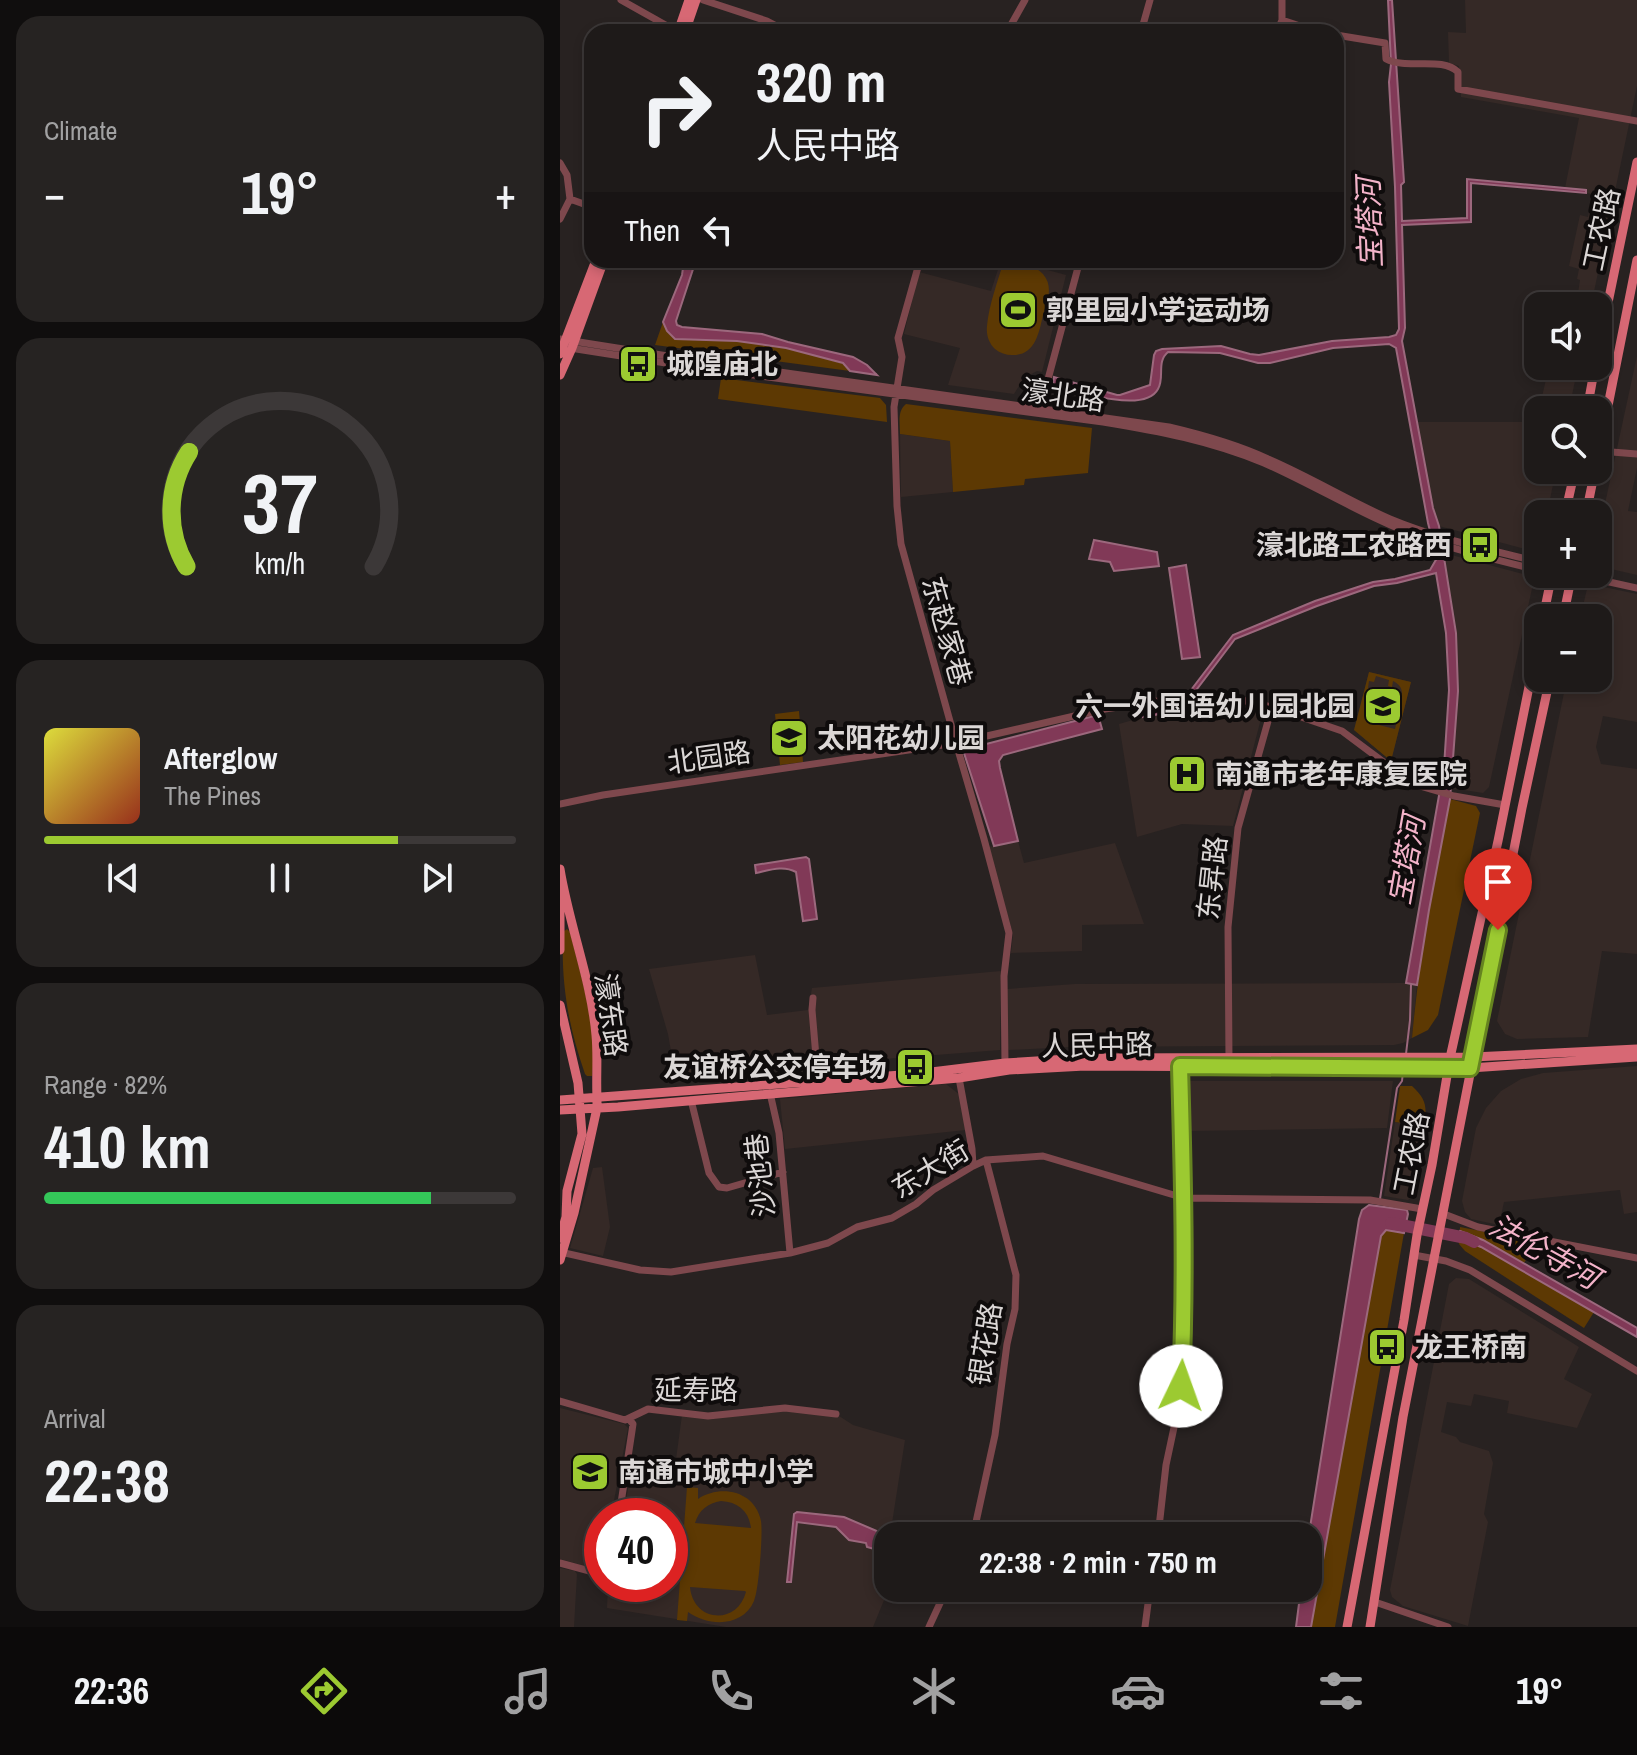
<!DOCTYPE html>
<meta charset="utf-8">
<style>
:root{--surface:#1e1a19;--page:#262322;--text:#f1f3f6;--muted:#a1a1a2;--line:#3c3838;--accent:#9cca31}
body{margin:0;font-family:"Archivo Narrow","Noto Sans SC",sans-serif;background:var(--page);color:var(--text);height:100vh;display:flex;flex-direction:column;font-size:30px;white-space:nowrap}
*{box-sizing:border-box;margin:0}
p{font-size:26px;color:var(--muted)}
.icon{flex:none;width:44px;height:44px;fill:none;stroke:currentColor;stroke-width:2;stroke-linecap:round;stroke-linejoin:round}
.map{position:relative;flex:1;overflow:hidden}
.drawer{display:flex;flex-direction:column;gap:16px;padding:16px;background:#100e0e;width:560px}
.drawer>*{flex:none}
.hud{position:absolute;left:24px;top:24px;width:760px;height:244px;border-radius:24px;box-shadow:0 4px 12px #0003,0 0 0 2px var(--line);background:#1e1a19;color:var(--text);overflow:hidden}
.fabs{position:absolute;left:964px;top:292px;display:grid;gap:16px}
.fabs a{display:grid;place-items:center;width:88px;height:88px;border-radius:16px;background:var(--surface);box-shadow:0 4px 12px #0003,0 0 0 2px var(--line);font-size:40px}
.speed{position:absolute;left:24px;top:1498px;display:flex;gap:16px;font-size:40px;font-weight:700;text-align:center}
.speed>*{display:grid;place-content:center;width:104px;height:104px;border-radius:50%;background:var(--surface);box-shadow:0 4px 12px #0003,0 0 0 2px var(--line);line-height:1}
.speed .limit{border:12px solid #d22;background:#fff;color:#111}
.pin{position:absolute;display:grid;place-items:center;width:68px;height:68px;color:#fff;margin:-82px -34px;border-radius:50% 50% 50% 0;rotate:-45deg;box-shadow:0 0 8px #0007}
.pin .icon{rotate:45deg}
.me{position:absolute;width:88px;margin:-44px;rotate:3deg;stroke-linejoin:round;filter:drop-shadow(0 0 6px #0008)}
.turn{display:flex;align-items:center;gap:28px;height:168px;padding:0 40px;font-size:36px}
.turn .icon{width:104px;height:104px;stroke-width:2.5}
.turn b{display:block;font-size:56px;line-height:68px}
.then{display:flex;align-items:center;height:76px;padding:0 40px;background:#0003;gap:16px;font-size:30px}
.big{font-size:60px;font-weight:700;line-height:1.1}
.drawer .card{flex:1;display:flex;flex-direction:column;justify-content:center;gap:12px;min-width:0;padding:0 28px;border-radius:24px;background:var(--page)}
.drawer .dial{align-items:center;gap:0}
.dial svg{height:208px;overflow:visible;fill:none;stroke:var(--line);stroke-width:7;stroke-linecap:round;text-anchor:middle}
.dial text{fill:var(--text);stroke:none}
.song{display:flex;align-items:center;gap:24px}
.cover{width:96px;height:96px;border-radius:12px;background:linear-gradient(135deg,hsl(60 70% 55%),hsl(10 70% 35%))}
.played{height:8px;border-radius:4px;background:linear-gradient(90deg,var(--accent) 75%,var(--line) 75%)}
.keys{display:flex;justify-content:space-around;direction:ltr}
.heat{display:flex;justify-content:space-between;align-items:center;font-size:44px;direction:ltr}
.charge{height:12px;border-radius:6px;background:linear-gradient(90deg,#34c759 82%,var(--line) 0)}
.trip{position:absolute;left:314px;top:1522px;width:448px;height:80px;border-radius:24px;background:var(--surface);box-shadow:0 4px 12px #0003,0 0 0 2px var(--line);font-weight:700;line-height:80px;text-align:center}
.tabs{display:flex;height:128px;justify-content:space-around;align-items:center;background:#0c0a0a;color:var(--muted)}
.tabs .icon{width:56px;height:56px}
.tabs .selected{color:var(--accent)}
.tabs b{font-size:36px;color:var(--text)}
main{display:flex;flex:1;min-height:0}
.map>svg:first-child{display:block}
.built{fill:#352926}
.green{fill:#5d3903;fill-rule:evenodd}
.water{fill:#813957;stroke:#9c687d;stroke-width:2}
.lines{fill:none;stroke-linecap:round;stroke-linejoin:round}
.stream{stroke:#9c687d;stroke-width:2}
.river{stroke:#813957;stroke-width:12}
.minor{stroke:#7e484d;stroke-width:7}
.major{stroke:#d76874;stroke-width:9}
.route-casing{stroke:#658320;stroke-width:20}
.route{stroke:#9cca31;stroke-width:14}
.labels{text-anchor:middle;stroke-width:8;stroke-linejoin:round;paint-order:stroke}
.street-label{font-size:28px;fill:#dbd7d6;stroke:#0f0c0c}
.poi-label{font-size:28px;font-weight:bold;fill:#dbd7d6;stroke:#0f0c0c;text-anchor:start}
.water-label{font-size:30px;font-style:italic;fill:#f3b3c9;stroke:#0f0c0c}
</style>
<main>
<section class="drawer">
<div class="card"><p>Climate</p>
<div class="heat"><a>−</a><b class="big">19°</b><a>+</a></div>
</div>
<div class="card dial"><svg viewBox="0 0 100 80">
<path d="M14 69A42 42 0 1 1 86 69"/>
<path d="M14 69A42 42 0 0 1 15 25" stroke="#9cca31"/>
<text x="50" y="56" font-size="32" font-weight="700">37</text>
<text x="50" y="72" font-size="11">km/h</text>
</svg></div>
<div class="card">
<div class="song"><i class="cover"></i><div><b>Afterglow</b><p>The Pines</p></div></div>
<div class="played"></div>
<div class="keys"><svg class="icon" aria-label="previous" viewBox="0 0 24 24"><path d="M18 5L8 12l10 7zM5 5v14"/></svg><svg class="icon" aria-label="pause" viewBox="0 0 24 24"><path d="M8 5v14M16 5v14"/></svg><svg class="icon" aria-label="next" viewBox="0 0 24 24"><path d="M6 5l10 7-10 7zM19 5v14"/></svg></div>
</div>
<div class="card"><p>Range · 82%</p><b class="big">410 km</b><div class="charge"></div></div>
<div class="card"><p>Arrival</p><b class="big">22:38</b></div>
</section>
<div class="map">
<svg width="1077" height="1627" viewBox="0 0 1077 1627">
<rect width="100%" height="100%" fill="#282221"/>
<path class="built" d="M905,0H1077V86L1031,306H1016L1020,280L1017,279L1019,269L1009,266L1020,215L1028,217L1030,206L1036,207L1038,195L1026,193L1025,190L1005,188L1019,118L901,97L899,66L889,63L888,32L906,33Z
M441,260H451L506,275L482,372L477,371L464,378L454,394L388,385L400,348L344,334L359,272L431,291Z
M1077,356V468L1068,511L1077,512V575L1038,566V536Z
M989,366H1018L1009,410H979Z
M978,415V470H996L987,514H978V545L969,550L879,526L873,509L857,422H976Z
M340,434L390,441L393,492L341,497Z
M884,553L963,574L971,579L973,584L929,787L923,793L891,788L898,691L896,633Z
M1039,586L1077,594V722L1043,716L1036,747L1041,764L1077,769V954L1042,951L1028,1037L957,1039L945,1034L937,1021L1007,678H1038V618H1020L1027,589Z
M809,672L851,682L831,761L794,730Z
M630,699H657L703,711L673,826L622,824L577,837L559,724L583,717L621,710Z
M458,841L464,863L555,843L584,924L522,925V951L451,953L453,934L428,847Z
M195,955L207,1015L248,1010L252,988L441,971L440,1050L196,1069L116,1080L108,1034L89,969Z
M846,983L857,985L852,1038L843,1043L834,1045L510,1047L449,1050L447,1049V989L515,984Z
M1077,1066V1212L1064,1214L1060,1190L944,1202L939,1225L911,1219L905,1212L902,1201L916,1128L926,1108L941,1091L961,1079L983,1073Z
M627,1081H833L827,1128L627,1131Z
M386,1084L400,1095L406,1130L225,1149L220,1099Z
M835,1122L864,1126L853,1192L852,1197L848,1200L824,1196Z
M42,1167L50,1227L43,1256L10,1248L33,1168Z
M896,1278L909,1279L1019,1347L1004,1379L1032,1394L1017,1428L947,1413L949,1401L914,1394L911,1406L887,1402L881,1432L896,1437L900,1442L929,1451L933,1463L924,1514L928,1522L908,1626L843,1606L832,1597L830,1590L889,1284Z
M0,1408L64,1424L68,1428L51,1516H42V1560L41,1565L36,1569L0,1559Z
M225,1408L276,1414L293,1425L345,1440L330,1536H328L327,1552L329,1588L313,1627H166L47,1608L48,1584H110V1516H63L71,1473L114,1474L122,1415Z
M0,1568L15,1571L17,1574L14,1627H0Z"/>
<path class="green" d="M444,260L450,261L449,269C461,264 473,263 483,274C494,287 487,301 483,315C479,333 475,356 452,355C446,355 440,353 435,349C429,343 426,335 427,326C429,304 438,281 444,260Z
M103,322L107,331L115,339L177,341L226,348L284,364L290,371L95,345Z
M161,378L320,398L326,405L327,422L158,399Z
M346,404L532,428L528,473L465,479L464,485L393,492L390,441L340,434C340,423 337,411 346,404Z
M809,672L851,682L831,761L794,730ZM816,676L829,680L828,686L832,687L833,681C840,684 844,691 841,697L815,690L811,704L814,706L813,710L838,716L835,729L811,723L813,712L805,709L810,689L808,688L809,681L814,682Z
M239,711L243,762L220,765L215,714Z
M890,799L916,806L920,813L878,1015L868,1030L852,1038C859,958 875,879 890,799Z
M7,929L10,932C21,976 38,1030 32,1076H27L25,1074C8,1025 1,984 3,932Z
M840,1086H852C867,1100 867,1107 864,1126L835,1122Z
M900,1227L977,1242L964,1263L923,1240L900,1231Z
M826,1230L844,1233L775,1627H751L821,1236Z
M898,1238L921,1246L1034,1312L1024,1328L905,1251L899,1244Z
M127,1487L138,1488V1499C161,1484 195,1491 201,1521C203,1533 199,1590 194,1601C183,1627 149,1627 128,1612L127,1621L117,1620ZM161,1501C178,1502 189,1511 191,1528L135,1523C139,1510 148,1503 161,1501ZM130,1587L185,1591L186,1592C177,1626 133,1622 130,1587Z"/>
<path class="water" d="M828,0H832L844,182L841,185L842,221L907,218V179L1026,190V193L911,183V222L842,225L845,328L842,341L873,508L879,526L896,633L898,691L890,799L869,910L857,985L846,983L884,767L889,690L886,633L876,573L837,583L814,586L757,606L675,639L621,710L583,717L582,712L618,707L673,635L755,601L813,582L835,579L870,570L877,558L868,523L836,348L829,344L773,348L710,363H698L660,353L608,352C596,362 605,377 598,389C584,415 513,390 493,384L494,377L557,395H560L590,385L594,355L596,351L602,349L661,346L690,354L699,355L772,341L829,337L836,335L839,329L835,187L829,82L831,64Z
M121,260H134V266L116,321L117,325L122,327L202,334L228,342L293,357L307,365L317,375L290,371L283,363L226,348L177,341L115,339L107,331L103,322L122,275L123,268Z
M534,540L597,552L599,566L554,571L550,562L529,559Z
M626,565L640,657L622,659L609,568Z
M538,715L542,729L443,755L439,761L440,768L458,841L434,846L403,750Z
M246,857L249,859L257,919L243,921L236,872C223,865 210,870 196,873L195,865Z
M809,1205L847,1210L848,1214L844,1233L826,1230L821,1236L751,1627H736L741,1588H748V1540L799,1219L802,1210Z
M900,1231L923,1240L1077,1328V1337L921,1247L898,1238Z
M237,1512L284,1517L326,1535L328,1536V1553L307,1547L306,1543L289,1540L276,1527L237,1522L231,1582H227L234,1514Z"/>
<g class="lines">
<path class="stream" d="M846,1054L850,1020L851,985
M820,1199L837,1088L842,1081L843,1072"/>
<path class="river" d="M831,1223L906,1238L914,1242"/>
<path class="minor" d="M61,0L118,32
M143,0L207,21L228,32
M722,20L758,32
M447,32L465,0
M581,32L590,0
M717,32L722,20V0
M776,35L825,43L826,59C847,70 882,56 898,72V89L1077,121
M0,163L7,175L10,199L32,207
M0,219L10,199
M360,260L338,338L342,357L334,407L337,506L341,544L396,743L424,839L449,933L444,976L445,1063
M0,339L114,357L609,427C643,435 676,444 708,459C750,477 789,501 830,519C878,539 928,549 978,562
M10,348L125,366L543,422C599,431 651,441 704,463C758,487 809,519 865,539C902,552 940,561 978,570
M480,409L520,260
M1039,451L1077,454
M1013,574L1077,588
M0,804L43,795L396,743L545,709L618,698L647,696L677,699L712,707L782,731L853,784L894,796L945,805
M253,998L252,1010L258,1080
M669,1059L668,927L678,828L712,707
M399,1078L412,1149L413,1166
M210,1093L219,1133L230,1253
M131,1100L149,1173L159,1187L167,1188L223,1172
M884,1214L918,1227L1077,1258
M0,1252L80,1270L111,1272L230,1253L268,1243L297,1227L332,1218L356,1204L373,1190L413,1166L426,1160L483,1156L624,1198L810,1200L862,1209
M854,1255L886,1261L910,1270L1077,1371
M0,1401L65,1420L88,1409L148,1416L225,1408L276,1414
M59,1516L72,1431L73,1424L69,1419
M410,1536L416,1522L435,1435L447,1344L455,1309L456,1275L426,1160
M598,1536L606,1465L619,1404L621,1386L623,1336L624,1198L620,1066
M0,1563L37,1573L42,1571
M815,1602L888,1627
M369,1627L387,1588
M585,1627L590,1588"/>
<path class="major" d="M118,32L129,0
M125,32L136,0
M1038,351L1077,162
M0,354L36,260
M0,375L12,348L44,260
M1027,410L1035,366
M1038,456L1077,260
M1005,514L1015,470
M1026,514L1035,470
M983,618L992,574
M1003,618L1012,574
M0,869C9,925 31,979 36,1035C38,1056 36,1077 37,1098V1108L14,1213L0,1260
M0,898V950
M0,1005L18,1083L22,1134L7,1191L6,1217L0,1238
M0,1100L355,1074L445,1063L524,1058L913,1057L1077,1049
M0,1110L58,1107L399,1078L449,1070L525,1066L910,1068L1077,1057
M787,1627L844,1320L857,1235L872,1165L890,1058L938,841L978,642
M810,1627L843,1417L962,808L990,678"/>
</g>
<g class="lines">
<defs>
<path id="route" d="M621,1386C626,1279 623,1172 620,1066L910,1068L938,930"/>
</defs>
<use href="#route" class="route-casing"/>
<use href="#route" class="route"/>
</g>
<defs>
<symbol id="stadium-square" viewBox="-11 -11 22 22"><rect x="-9" y="-9" width="18" height="18" rx="4" fill="#9cca31" stroke="#0f0c0c"/><path d="M0-5a6.5 5 0 1 0 0 10a6.5 5 0 1 0 0-10ZM-3.5-1.8h7v3.6h-7Z" fill="#111"/></symbol>
<symbol id="bus-square" viewBox="-11 -11 22 22"><rect x="-9" y="-9" width="18" height="18" rx="4" fill="#9cca31" stroke="#0f0c0c"/><path d="M-5-6H5V4H4V6H2V4H-2V6H-4V4H-5ZM-3.5-4V0h7V-4ZM-3.5 1.2v1.5H-2V1.2ZM2 1.2v1.5H3.5V1.2Z" fill="#111"/></symbol>
<symbol id="school-square" viewBox="-11 -11 22 22"><rect x="-9" y="-9" width="18" height="18" rx="4" fill="#9cca31" stroke="#0f0c0c"/><path d="M0-5L7-2L0 1L-7-2ZM-4 1L0 2.5L4 1V4Q0 6-4 4Z" fill="#111"/></symbol>
<symbol id="hospital-square" viewBox="-11 -11 22 22"><rect x="-9" y="-9" width="18" height="18" rx="4" fill="#9cca31" stroke="#0f0c0c"/><path d="M-5-5h3v3.5h4V-5h3V5h-3V1.5h-4V5h-3Z" fill="#111"/></symbol>
</defs>
<g fill-rule="evenodd">
<use href="#stadium-square" x="436" y="288" width="44" height="44"/>
<use href="#bus-square" x="56" y="342" width="44" height="44"/>
<use href="#bus-square" x="898" y="523" width="44" height="44"/>
<use href="#school-square" x="801" y="684" width="44" height="44"/>
<use href="#school-square" x="207" y="716" width="44" height="44"/>
<use href="#hospital-square" x="605" y="752" width="44" height="44"/>
<use href="#bus-square" x="333" y="1045" width="44" height="44"/>
<use href="#bus-square" x="805" y="1325" width="44" height="44"/>
<use href="#school-square" x="8" y="1450" width="44" height="44"/>
</g>
<g class="labels">
<g class="street-label">
<text transform="translate(1041 229) rotate(-78)" y="10">工农路</text>
<text transform="translate(503 395) rotate(8)" y="10">濠北路</text>
<text transform="translate(387 631) rotate(74)" y="10">东赵家巷</text>
<text transform="translate(149 757) rotate(-8)" y="10">北园路</text>
<text transform="translate(652 878) rotate(-84)" y="10">东昇路</text>
<text transform="translate(51 1015) rotate(82)" y="10">濠东路</text>
<text transform="translate(537 1045) rotate(-1)" y="10">人民中路</text>
<text transform="translate(851 1153) rotate(-79)" y="10">工农路</text>
<text transform="translate(370 1169) rotate(-31)" y="10">东大街</text>
<text transform="translate(200 1175) rotate(-96)" y="10">沙池巷</text>
<text transform="translate(425 1344) rotate(-81)" y="10">银花路</text>
<text x="136" y="1400">延寿路</text>
</g>
<g class="poi-label">
<text x="486" y="320">郭里园小学运动场</text>
<text x="106" y="374">城隍庙北</text>
<text x="892" y="555" text-anchor="end">濠北路工农路西</text>
<text x="795" y="716" text-anchor="end">六一外国语幼儿园北园</text>
<text x="257" y="748">太阳花幼儿园</text>
<text x="655" y="784">南通市老年康复医院</text>
<text x="327" y="1077" text-anchor="end">友谊桥公交停车场</text>
<text x="855" y="1357">龙王桥南</text>
<text x="58" y="1482">南通市城中小学</text>
</g>
<g class="water-label">
<text transform="translate(810 223) rotate(-92)" y="10">宝塔河</text>
<text transform="translate(847 860) rotate(-80)" y="10">宝塔河</text>
<text transform="translate(984 1252) rotate(29)" y="10">法伦寺河</text>
</g>
</g>
</svg>
<div class="fabs">
<a><svg class="icon" aria-label="sound" viewBox="0 0 24 24"><path d="M4 9h4l5-4v14l-5-4H4zM17 9q2 3 0 6"/></svg></a>
<a><svg class="icon" aria-label="search" viewBox="0 0 24 24"><circle cx="10" cy="10" r="6"/><path d="M15 15l6 6"/></svg></a>
<a>+</a>
<a>−</a>
</div>
<div class="speed"><div class="limit">40</div></div>
<div class="pin" style="left:938px;top:930px;background:#d93025"><svg class="icon" aria-label="arrive" viewBox="0 0 24 24"><path d="M6 21V4h12l-3 4 3 4H6"/></svg></div>
<svg class="me" style="left:621px;top:1386px" viewBox="-20 -20 40 40"><circle r="19" fill="#fff"/><path d="M0-13L10 11 0 6-10 11z" fill="#9cca31"/></svg>
<div class="trip">22:38 · 2 min · 750 m</div>
<div class="hud">
<div class="turn"><svg class="icon" aria-label="right" viewBox="0 0 24 24"><path d="M7 20v-9h11M14 6l5 5-5 5"/></svg><div><b>320 m</b>人民中路</div></div>
<div class="then">Then<svg class="icon" aria-label="left" viewBox="0 0 24 24"><path d="M17 20v-9H6M10 6l-5 5 5 5"/></svg></div>
</div>
</div>
</main>
<nav class="tabs">
<b>22:36</b>
<svg class="icon selected" aria-label="directions" viewBox="0 0 24 24"><path d="M12 3l9 9-9 9-9-9zM9 14v-3h6M13 9l2 2-2 2"/></svg>
<svg class="icon" aria-label="music" viewBox="0 0 24 24"><path d="M9 18V5l10-2v13"/><circle cx="6" cy="18" r="3"/><circle cx="16" cy="16" r="3"/></svg>
<svg class="icon" aria-label="phone" viewBox="0 0 24 24"><path d="M5 4h4l2 5-3 2q2 4 5 5l2-3 5 2v4C11 20 4 13 5 4z"/></svg>
<svg class="icon" aria-label="climate" viewBox="0 0 24 24"><path d="M12 3v18M4 7l16 10M4 17L20 7"/></svg>
<svg class="icon" aria-label="car" viewBox="0 0 24 24"><path d="M5 17H2v-5l4-1 3-4h7l3 4 3 1v5h-3M9 17h6M6 11h13"/><circle cx="7" cy="17" r="2"/><circle cx="17" cy="17" r="2"/></svg>
<svg class="icon" aria-label="filters" viewBox="0 0 24 24"><path d="M4 7h16M4 17h16"/><circle cx="9" cy="7" r="2"/><circle cx="15" cy="17" r="2"/></svg>
<b>19°</b>
</nav>
